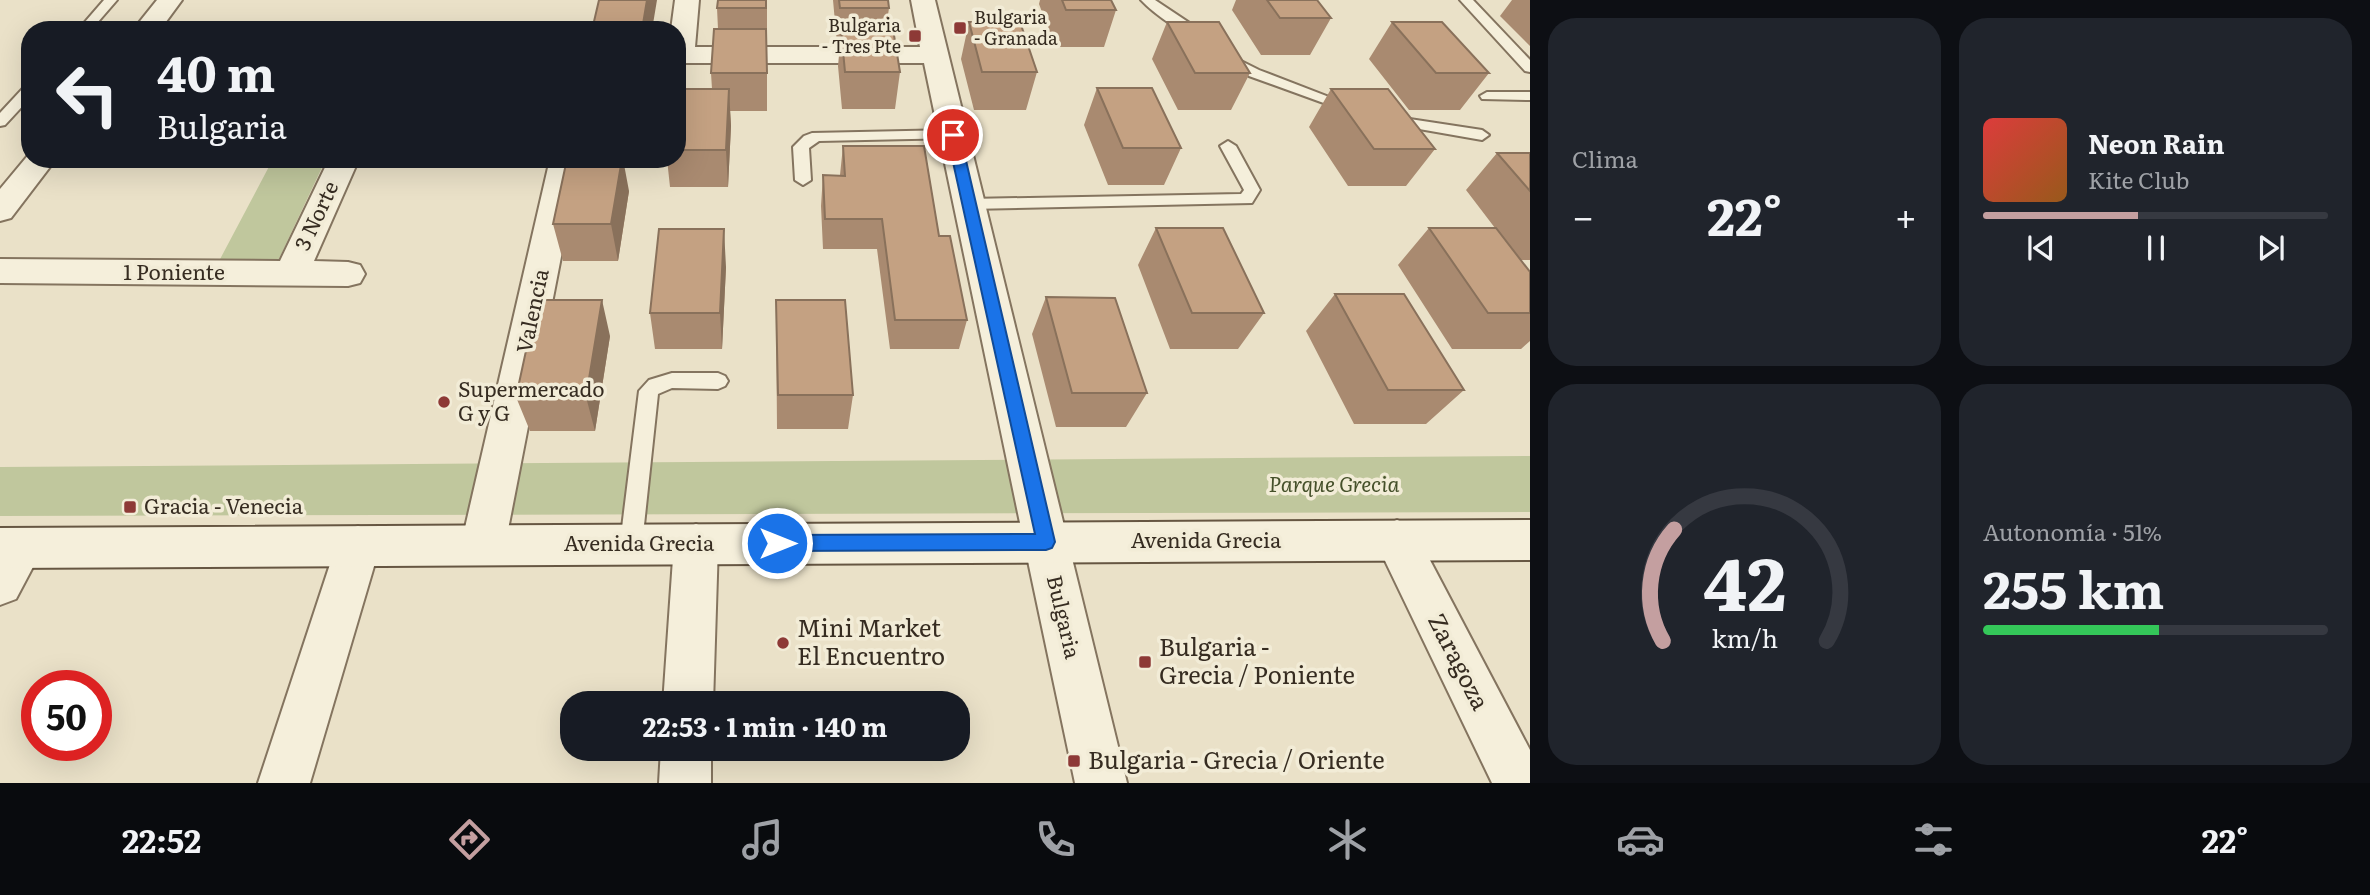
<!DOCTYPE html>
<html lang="es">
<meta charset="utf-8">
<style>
:root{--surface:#171b24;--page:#20242c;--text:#f1f3f6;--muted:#9ea1a6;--line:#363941;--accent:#c49fa0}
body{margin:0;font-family:Literata,serif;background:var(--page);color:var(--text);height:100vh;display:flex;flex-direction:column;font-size:26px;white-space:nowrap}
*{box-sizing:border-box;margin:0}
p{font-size:23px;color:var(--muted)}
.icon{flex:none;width:38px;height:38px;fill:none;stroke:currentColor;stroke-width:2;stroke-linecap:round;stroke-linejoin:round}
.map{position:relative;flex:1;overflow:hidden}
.drawer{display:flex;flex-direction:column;gap:18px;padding:18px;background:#0d0f14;width:840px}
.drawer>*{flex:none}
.guide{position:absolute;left:21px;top:21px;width:665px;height:147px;border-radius:28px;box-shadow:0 7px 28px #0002;background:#171b24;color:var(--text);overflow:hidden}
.speed{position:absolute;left:21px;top:670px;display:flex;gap:14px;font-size:35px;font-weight:700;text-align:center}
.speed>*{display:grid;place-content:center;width:91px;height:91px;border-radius:50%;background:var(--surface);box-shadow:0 7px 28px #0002;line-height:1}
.speed .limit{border:10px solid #d22;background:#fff;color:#111}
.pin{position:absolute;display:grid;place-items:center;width:60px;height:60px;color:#fff;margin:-30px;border:4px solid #fff;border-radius:50%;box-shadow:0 2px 7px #0007}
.me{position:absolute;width:77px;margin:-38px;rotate:90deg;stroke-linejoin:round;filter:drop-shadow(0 0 5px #0008)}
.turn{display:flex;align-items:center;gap:24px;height:147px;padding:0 21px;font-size:32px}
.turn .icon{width:91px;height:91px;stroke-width:2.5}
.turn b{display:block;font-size:49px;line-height:60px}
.big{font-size:52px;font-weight:700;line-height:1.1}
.drawer .card{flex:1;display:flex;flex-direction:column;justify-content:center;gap:10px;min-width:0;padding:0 24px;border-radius:28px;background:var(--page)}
.drawer .dial{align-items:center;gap:0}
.dial svg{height:182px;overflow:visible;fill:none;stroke:var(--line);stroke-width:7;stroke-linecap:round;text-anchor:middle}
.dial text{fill:var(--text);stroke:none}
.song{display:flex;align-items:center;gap:21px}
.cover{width:84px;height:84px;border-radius:10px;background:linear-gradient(135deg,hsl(0 70% 55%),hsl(30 70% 35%))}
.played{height:7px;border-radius:4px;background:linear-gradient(90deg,var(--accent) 45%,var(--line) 45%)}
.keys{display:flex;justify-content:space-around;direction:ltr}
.heat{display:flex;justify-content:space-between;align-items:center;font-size:38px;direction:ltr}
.charge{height:10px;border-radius:5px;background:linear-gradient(90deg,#34c759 51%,var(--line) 0)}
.drawer .tiles{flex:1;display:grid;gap:18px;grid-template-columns:repeat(2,1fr)}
.trip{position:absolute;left:560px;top:691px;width:410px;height:70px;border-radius:28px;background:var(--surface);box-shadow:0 7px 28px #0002;font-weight:700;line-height:70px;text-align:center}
.menu{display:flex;height:112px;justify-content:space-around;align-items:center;background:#090b0e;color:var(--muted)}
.menu .icon{width:49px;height:49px}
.menu .active{color:var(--accent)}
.menu b{font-size:32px;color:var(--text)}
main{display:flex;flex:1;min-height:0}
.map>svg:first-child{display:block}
.green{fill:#c0c79d}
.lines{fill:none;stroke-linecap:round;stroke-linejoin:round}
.service-casing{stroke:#84745f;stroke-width:4}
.minor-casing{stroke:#84745f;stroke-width:4}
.tertiary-casing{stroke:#84745f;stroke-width:4}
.secondary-casing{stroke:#665642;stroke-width:4}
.service{fill:#f5efdb;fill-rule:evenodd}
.minor{fill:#f5efdb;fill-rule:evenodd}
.tertiary{fill:#f5efdb;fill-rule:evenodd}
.secondary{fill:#f5efdb;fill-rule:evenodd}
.wall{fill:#a98a70}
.shaded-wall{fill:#89715b}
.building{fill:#c4a182;stroke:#89715b;stroke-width:2}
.route{fill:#1a73e8;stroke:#114b97;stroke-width:2}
.poi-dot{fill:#8d3936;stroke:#f2ecd7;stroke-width:2.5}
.labels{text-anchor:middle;stroke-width:7;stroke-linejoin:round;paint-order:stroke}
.far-poi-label{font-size:18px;fill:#362c21;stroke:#f2ecd7;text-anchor:start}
.street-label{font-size:21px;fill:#362c21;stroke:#f2ecd7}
.poi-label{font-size:21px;fill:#362c21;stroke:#f2ecd7;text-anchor:start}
.park-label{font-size:21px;font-style:italic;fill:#45502a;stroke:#f2ecd7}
.near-poi-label{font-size:24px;fill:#362c21;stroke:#f2ecd7;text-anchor:start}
.near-street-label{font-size:24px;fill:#362c21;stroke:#f2ecd7}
</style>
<main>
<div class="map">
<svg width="1530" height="783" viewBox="0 0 1530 783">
<rect width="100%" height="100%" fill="#eae1c8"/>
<path class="green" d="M273,159H326L277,263H218Z
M1530,456V512L0,516V467Z"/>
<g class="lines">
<defs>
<path id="service" d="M104,0H117L91,30H78Z
M1141,0H1155L1209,36L1207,39C1190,41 1152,12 1141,0Z
M1460,0H1473L1530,60V72L1525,71Z
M1227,54L1259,70L1355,107L1353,110H1343L1249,76L1222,61V55Z
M30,85V98L5,125L0,126V113L25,86Z
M1487,92H1530V100L1482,99L1480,96Z
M1390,116L1482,130L1489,135L1482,140L1385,123L1383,120Z
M953,130L960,135L958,138L819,141L809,148L811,180L803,185L795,180L793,147L804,136L812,133Z
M1228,141L1236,146L1260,190L1252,203L969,209L961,204L969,199L1241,194L1244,190L1220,146Z
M672,373H718L725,376L728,381L725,386L718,389L672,388L658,394L642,544L639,551L631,554L623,551L620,544L639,391L649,380Z"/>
<path id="minor" d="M675,0H699L695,47H920L911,0H935L1068,542L1061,556L1046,562L1031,556L1024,542L924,63H677V30H671Z
M329,159H359L314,261L348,262L360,265L365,274L360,283L348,286L0,283V259L280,261Z
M550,159H580L505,545L498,559L483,565L468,559L461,545Z
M1397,520L1412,526L1530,750V783H1492L1375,540L1382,526Z
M696,524L711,530L718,544L713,704H663L674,544L681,530Z
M358,526L374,532L380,546L310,783H258L336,546L342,532Z
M21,528L37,534L43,548L16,599L0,605V543L5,534Z
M661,749H711V783H659Z"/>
<path id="tertiary" d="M157,0H182L160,30H133Z
M30,153V159H56L11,218L0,221V189Z
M1046,522L1061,528L1068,542L1127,783H1075L1024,542L1031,528Z"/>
<path id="secondary" d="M1530,520V560L0,568V528Z"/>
</defs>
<use href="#service" class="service-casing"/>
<use href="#minor" class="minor-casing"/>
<use href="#tertiary" class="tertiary-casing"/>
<use href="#secondary" class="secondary-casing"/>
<use href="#service" class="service"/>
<use href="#minor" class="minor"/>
<use href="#tertiary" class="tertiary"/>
<use href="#secondary" class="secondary"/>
</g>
<path class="wall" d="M767,0V111H730L731,126L728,187H670L667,159H677V89H712L711,73L718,29L717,8Z
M833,0H888L889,8L886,29L900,72L895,109H842L838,66L840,44H837Z
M1040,0H1111L1116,10L1104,47H1055L1039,4Z
M1236,0H1317L1331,18L1310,55H1261L1232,10Z
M1512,0H1530V46L1500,16Z
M969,22L1037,72L1026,110H974L961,59Z
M1167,22L1250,73L1231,110H1178L1152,59Z
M1392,22L1489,73L1460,110H1409L1369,59Z
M1097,88L1181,148L1164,185H1108L1084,125Z
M1331,89L1435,149L1406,186H1348L1309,127Z
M843,146L939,236L967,320L959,349H890L877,249H823L821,206L823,175H840Z
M1497,153H1530V260H1521L1530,272V341L1521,349H1452L1398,265L1429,228H1495L1466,190Z
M629,191L618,261H563L553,224Z
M1156,228L1264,313L1238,349H1170L1138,265Z
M726,267L722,349H655L650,313Z
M1335,294L1464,390L1426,424H1354L1306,331Z
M1046,297L1147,393L1126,427H1056L1032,334Z
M776,300L853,395L848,429H777Z
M610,336L595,431H530L516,397Z"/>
<path class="shaded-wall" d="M647,0H657L652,30H642Z
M729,89L731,126L728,187L726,150Z
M622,159H623L629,191L618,261L611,224Z
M724,229L726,267L722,349L720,313Z
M602,300L610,336L595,431L586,397Z"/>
<path class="building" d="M599,0H647L642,30H592Z
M718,0H766V8H717Z
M839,0H888L889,8H840Z
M1062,0H1111L1116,10H1066Z
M1267,0H1317L1331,18H1280Z
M969,22H1020L1037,72H982Z
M1167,22H1219L1250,73H1195Z
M1392,22H1442L1489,73H1436Z
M714,29H766L767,73H711Z
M841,29H893L900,72H845Z
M1097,88H1152L1181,148H1123Z
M677,89H729L726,150H677Z
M1331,89H1388L1435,149H1374Z
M843,146H924L939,236H950L967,320H895L882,219H825L823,175L845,176Z
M1497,153H1530V191Z
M567,159H622L611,224H553Z
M1156,228H1223L1264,313H1192Z
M1429,228H1496L1530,272V313H1488Z
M659,229H724L720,313H650Z
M1335,294H1404L1464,390H1388Z
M1046,297L1115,298L1147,393H1072Z
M537,300H602L586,397H516Z
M776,300H845L853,395H778Z"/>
<path class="route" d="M953,131L960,135L1055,542L1052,548L1046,550L777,551L770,549L768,543L770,537L777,535L1035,534L947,135Z"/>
<g class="poi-dot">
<rect x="953" y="21" width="14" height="14" rx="3.5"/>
<rect x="908" y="29" width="14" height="14" rx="3.5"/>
<circle cx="444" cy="402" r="7"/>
<rect x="123" y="500" width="14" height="14" rx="3.5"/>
<circle cx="783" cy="643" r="7"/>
<rect x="1138" y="655" width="14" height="14" rx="3.5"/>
<rect x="1067" y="754" width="14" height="14" rx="3.5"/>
</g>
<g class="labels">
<g class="far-poi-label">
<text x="974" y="24">Bulgaria<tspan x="974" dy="21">- Granada</tspan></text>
<text x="901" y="32" text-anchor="end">Bulgaria<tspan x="901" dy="21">- Tres Pte</tspan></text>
</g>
<g class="street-label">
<text transform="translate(317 216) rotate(-65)" y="7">3 Norte</text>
<text x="174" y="280">1 Poniente</text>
<text transform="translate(533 311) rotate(-78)" y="7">Valencia</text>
<text x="1206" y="548">Avenida Grecia</text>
<text x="639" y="551">Avenida Grecia</text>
<text transform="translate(1063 617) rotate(77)" y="7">Bulgaria</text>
</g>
<g class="poi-label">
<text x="458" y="397">Supermercado<tspan x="458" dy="24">G y G</tspan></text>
<text x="144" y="514">Gracia - Venecia</text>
</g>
<g class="park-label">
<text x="1334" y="492">Parque Grecia</text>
</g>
<g class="near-poi-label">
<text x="797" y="637">Mini Market<tspan x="797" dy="28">El Encuentro</tspan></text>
<text x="1159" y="656">Bulgaria -<tspan x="1159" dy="28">Grecia / Poniente</tspan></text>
<text x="1088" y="769">Bulgaria - Grecia / Oriente</text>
</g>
<g class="near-street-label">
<text transform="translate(1458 662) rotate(63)" y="8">Zaragoza</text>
</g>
</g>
</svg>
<div class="speed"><div class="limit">50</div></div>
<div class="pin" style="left:953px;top:135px;background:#d93025"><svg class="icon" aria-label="arrive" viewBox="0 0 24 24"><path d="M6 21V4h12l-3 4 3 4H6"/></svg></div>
<svg class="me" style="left:777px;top:543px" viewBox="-20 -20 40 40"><circle r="17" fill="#1a73e8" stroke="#fff" stroke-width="3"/><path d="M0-11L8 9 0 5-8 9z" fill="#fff"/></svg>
<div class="trip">22:53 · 1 min · 140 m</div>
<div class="guide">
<div class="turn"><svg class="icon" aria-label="left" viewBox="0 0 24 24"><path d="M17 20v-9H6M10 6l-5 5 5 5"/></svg><div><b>40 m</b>Bulgaria</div></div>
</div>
</div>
<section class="drawer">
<div class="tiles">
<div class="card"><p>Clima</p>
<div class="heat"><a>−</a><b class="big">22°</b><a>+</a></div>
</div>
<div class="card">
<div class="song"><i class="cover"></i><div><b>Neon Rain</b><p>Kite Club</p></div></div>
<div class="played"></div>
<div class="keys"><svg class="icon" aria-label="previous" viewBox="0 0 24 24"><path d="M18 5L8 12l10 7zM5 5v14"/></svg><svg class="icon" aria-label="pause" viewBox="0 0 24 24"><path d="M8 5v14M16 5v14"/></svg><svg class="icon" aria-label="next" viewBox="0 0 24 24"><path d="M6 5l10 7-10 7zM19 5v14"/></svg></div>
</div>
<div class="card dial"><svg viewBox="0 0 100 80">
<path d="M14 69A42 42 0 1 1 86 69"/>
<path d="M14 69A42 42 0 0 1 19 20" stroke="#c49fa0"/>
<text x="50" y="56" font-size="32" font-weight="700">42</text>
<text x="50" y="72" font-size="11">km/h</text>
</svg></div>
<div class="card"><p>Autonomía · 51%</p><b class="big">255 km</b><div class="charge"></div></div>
</div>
</section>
</main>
<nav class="menu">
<b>22:52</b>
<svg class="icon active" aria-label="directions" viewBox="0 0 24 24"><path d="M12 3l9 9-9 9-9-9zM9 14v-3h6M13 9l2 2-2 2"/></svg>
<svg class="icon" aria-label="music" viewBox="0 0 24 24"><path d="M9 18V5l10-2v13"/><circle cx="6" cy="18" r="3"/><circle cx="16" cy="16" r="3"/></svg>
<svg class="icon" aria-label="phone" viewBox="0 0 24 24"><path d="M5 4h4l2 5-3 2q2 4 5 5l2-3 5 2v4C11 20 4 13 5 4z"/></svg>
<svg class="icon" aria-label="climate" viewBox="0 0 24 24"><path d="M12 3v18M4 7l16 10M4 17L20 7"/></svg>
<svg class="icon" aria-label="car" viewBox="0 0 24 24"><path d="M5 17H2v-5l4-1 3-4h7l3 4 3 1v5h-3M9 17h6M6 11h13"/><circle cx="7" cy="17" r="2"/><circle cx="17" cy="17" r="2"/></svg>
<svg class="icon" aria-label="filters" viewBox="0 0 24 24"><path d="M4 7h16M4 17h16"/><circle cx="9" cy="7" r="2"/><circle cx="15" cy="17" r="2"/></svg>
<b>22°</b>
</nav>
